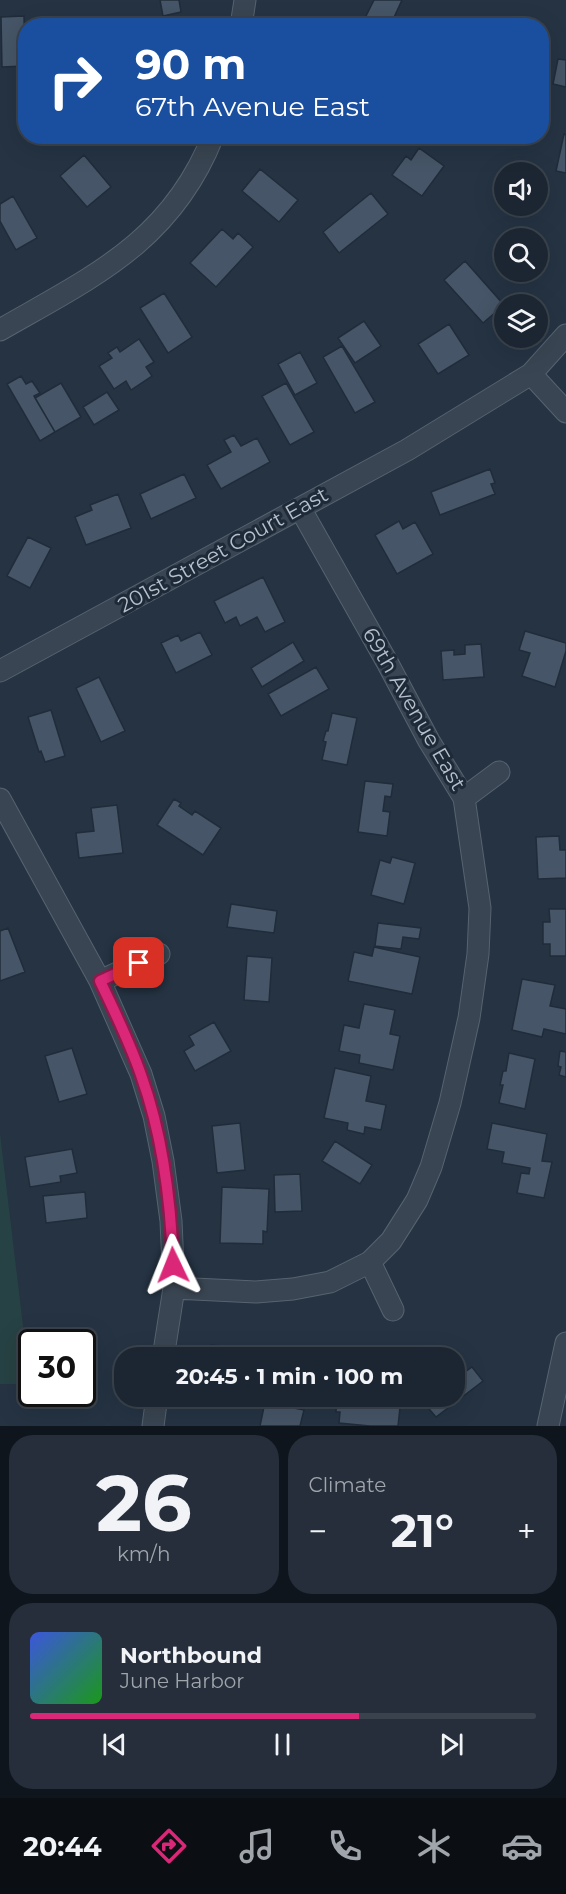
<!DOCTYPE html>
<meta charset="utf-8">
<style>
:root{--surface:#1c2632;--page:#252e3a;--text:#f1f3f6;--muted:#a0a5ac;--line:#3a434d;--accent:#db2777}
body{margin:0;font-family:Montserrat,sans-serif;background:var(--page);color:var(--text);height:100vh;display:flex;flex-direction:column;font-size:22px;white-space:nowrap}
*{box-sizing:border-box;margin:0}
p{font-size:20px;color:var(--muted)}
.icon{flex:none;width:33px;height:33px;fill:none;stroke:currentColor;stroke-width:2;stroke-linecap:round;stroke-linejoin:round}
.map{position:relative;height:1426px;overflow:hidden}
.side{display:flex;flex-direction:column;gap:9px;padding:9px;background:#0f151c;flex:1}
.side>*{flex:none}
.hud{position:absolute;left:18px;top:18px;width:531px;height:126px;border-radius:24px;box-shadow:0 6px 24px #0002,0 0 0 2px var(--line);background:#1a4fa0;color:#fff;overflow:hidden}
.buttons{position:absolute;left:494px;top:162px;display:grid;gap:12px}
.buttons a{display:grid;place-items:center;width:54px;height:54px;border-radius:50%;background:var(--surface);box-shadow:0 6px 24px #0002,0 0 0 2px var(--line);font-size:30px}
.speed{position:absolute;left:18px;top:1329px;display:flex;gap:12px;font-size:30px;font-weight:700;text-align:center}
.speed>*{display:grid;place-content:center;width:78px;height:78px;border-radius:50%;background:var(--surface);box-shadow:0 6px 24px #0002,0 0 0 2px var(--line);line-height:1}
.speed .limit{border:3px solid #111;border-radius:9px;background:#fff;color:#111}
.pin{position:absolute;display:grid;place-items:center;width:51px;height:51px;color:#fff;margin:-26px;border-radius:12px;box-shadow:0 3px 9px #0006}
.me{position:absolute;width:66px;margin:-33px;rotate:358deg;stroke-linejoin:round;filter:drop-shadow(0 0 4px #0008)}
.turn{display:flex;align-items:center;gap:21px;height:126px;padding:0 18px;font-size:27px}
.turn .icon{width:78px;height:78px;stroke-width:2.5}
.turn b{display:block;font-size:42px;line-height:51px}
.big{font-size:45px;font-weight:700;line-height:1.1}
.side .card{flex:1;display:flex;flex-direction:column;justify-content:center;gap:9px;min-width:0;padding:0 21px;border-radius:24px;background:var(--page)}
.side .dial{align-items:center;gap:0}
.dial b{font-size:78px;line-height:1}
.song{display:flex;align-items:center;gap:18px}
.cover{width:72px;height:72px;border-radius:9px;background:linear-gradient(135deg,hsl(230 70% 55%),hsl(120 70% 35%))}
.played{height:6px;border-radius:3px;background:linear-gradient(90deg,var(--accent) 65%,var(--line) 65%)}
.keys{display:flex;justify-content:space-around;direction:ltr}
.heat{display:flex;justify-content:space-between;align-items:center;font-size:33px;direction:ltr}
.side .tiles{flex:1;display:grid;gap:9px;grid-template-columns:1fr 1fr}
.card:last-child{grid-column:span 2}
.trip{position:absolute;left:114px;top:1347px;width:351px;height:60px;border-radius:24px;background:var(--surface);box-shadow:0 6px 24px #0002,0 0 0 2px var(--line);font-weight:700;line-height:60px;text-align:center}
.dock{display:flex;height:96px;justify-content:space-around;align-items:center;background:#0b0f14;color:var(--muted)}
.dock .icon{width:42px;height:42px}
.dock .on{color:var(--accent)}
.dock b{font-size:27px;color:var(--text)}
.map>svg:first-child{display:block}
.green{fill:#274244}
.building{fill:#465567;stroke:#202c3a;stroke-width:1.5}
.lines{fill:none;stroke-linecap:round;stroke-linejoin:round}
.street-casing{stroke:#576370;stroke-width:23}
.street{stroke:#394552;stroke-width:21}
.route-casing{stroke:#8e194d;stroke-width:15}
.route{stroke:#db2777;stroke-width:10}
.labels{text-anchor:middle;stroke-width:6;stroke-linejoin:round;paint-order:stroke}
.street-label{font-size:21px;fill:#b6c0cc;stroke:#1e2a38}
</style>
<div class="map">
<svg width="566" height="1426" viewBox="0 0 566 1426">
<rect width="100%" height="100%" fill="#253343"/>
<path class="green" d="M0,1134L30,1384H0Z"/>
<path class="building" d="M160,0H179L181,12L163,16Z
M374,0H402L390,26H361Z
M24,16L25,66L2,67L1,17Z
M558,59L566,60V87L553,84Z
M564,134L566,135V173L556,171Z
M419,148L444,166L422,196L392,175L406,156L411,160Z
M84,155L111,187L87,207L60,176Z
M260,169L298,200L279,222L242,191Z
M371,193L388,214L339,253L323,232Z
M13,196L37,238L16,250L0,221V204Z
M222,229L233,239L238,233L253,247L216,287L190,263Z
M465,261L504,305L483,323L444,280Z
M164,293L192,337L168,353L140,308Z
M364,321L381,346L355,363L338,338Z
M449,324L469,355L438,374L418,344Z
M139,339L154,362L146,367L152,376L131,390L126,381L114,389L99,366L112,358L108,353L117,347L120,352Z
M342,346L375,402L355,413L323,357Z
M300,352L317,383L295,395L278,364Z
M21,376L26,384L32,381L40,393L34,396L55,432L40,441L7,384Z
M61,383L81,417L55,432L35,398Z
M286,383L314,432L290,445L262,396Z
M107,392L119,410L94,425L83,407Z
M234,435L241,446L257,438L270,462L221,489L207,465L231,452L224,440Z
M490,469L495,483L491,484L495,494L440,515L431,492Z
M184,474L196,498L151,519L140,494Z
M118,494L131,528L86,545L75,517L92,510L90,505Z
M399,521L403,529L415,522L433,554L397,574L375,535Z
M28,537L51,548L30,588L7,576Z
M263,577L285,622L265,632L257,617L240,626L236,617L225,623L214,601Z
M525,631L566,643V651L555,687L522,676L530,653L519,650Z
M200,632L212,655L176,673L161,643L178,635L181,641Z
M293,642L304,661L262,687L251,668Z
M481,644L484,677L443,680L441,651L454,650V655L465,654V645Z
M316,667L329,689L281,716L268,694Z
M99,677L125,731L101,742L76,688Z
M51,710L65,756L45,762L41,751L39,752L28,717Z
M332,713L357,718L347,765L322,760L326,742L323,741L326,731H328Z
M365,781L393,784L391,797L385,796L383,811L390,812L387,836L358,832Z
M174,799L181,803L179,806L192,815L195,811L221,828L203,855L157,825Z
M117,805L123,853L79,858L76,833L94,831L91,808Z
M559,836L560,850H566V878L538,879L536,837Z
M392,857L415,863L404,904L371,895L380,860L390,863Z
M231,904L277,911L274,933L227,927Z
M549,909H566V956H550V944H543V922H550Z
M378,923L421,928L419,939L403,937L401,949L375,946Z
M8,928L25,972L0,981V931Z
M374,947L420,957L412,994L348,981L354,952L372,956Z
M247,956L272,958L269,1002L244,1000Z
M522,979L555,985L550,1006L566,1009V1034L544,1029L542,1037L512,1030Z
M364,1004L395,1010L390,1034L400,1036L393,1070L359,1063L360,1055L339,1051L344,1025L359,1028Z
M214,1022L231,1051L195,1071L184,1051L194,1045L189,1036Z
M72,1048L87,1094L59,1102L45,1056Z
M560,1051L566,1052V1077L559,1075L561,1067L558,1066Z
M509,1053L535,1059L525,1109L499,1103L503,1085H500L503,1071H506Z
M335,1068L371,1076L366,1101L386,1105L381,1130L365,1127L364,1134L347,1130L348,1123L324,1118Z
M240,1123L245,1170L217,1173L212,1126Z
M492,1123L547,1134L542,1161L552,1162L544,1198L517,1193L521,1173L529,1174L530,1168L502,1163L504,1152L487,1149Z
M335,1141L372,1165L360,1184L322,1161Z
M72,1149L77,1173L60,1176L61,1182L30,1187L25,1157Z
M300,1174L302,1211L275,1212L274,1175Z
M222,1187L269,1189L267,1232L263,1231V1244L220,1243Z
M85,1192L87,1218L46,1223L43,1196Z
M211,1345L245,1349L244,1358H209Z
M472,1367L483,1381L436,1417L424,1403L433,1396H454V1380Z
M337,1396L401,1398L398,1426H370L339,1423L340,1412H336Z
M265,1402L304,1410L300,1426H260Z"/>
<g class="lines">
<defs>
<path id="street" d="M241,26L245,0
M0,330C92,277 171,242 213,136
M531,374L566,412
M0,671L407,450L531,374L566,335
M464,798L499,772
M0,799L100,981L141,1074L154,1116L163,1161L171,1221L174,1288L163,1358
M100,981L159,954
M370,1262L393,1310
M174,1288L256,1292L293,1289L330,1282L370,1262L391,1241L417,1200L431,1167L450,1103L469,1018L478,954L480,908L464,798L429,741L387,662L300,508
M153,1426L157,1396
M548,1426L566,1343"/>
</defs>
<use href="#street" class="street-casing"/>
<use href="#street" class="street"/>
</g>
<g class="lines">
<defs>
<path id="route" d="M139,963L100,981C115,1012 130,1043 141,1075C163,1136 171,1201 173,1265"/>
</defs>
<use href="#route" class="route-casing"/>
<use href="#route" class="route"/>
</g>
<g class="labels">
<g class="street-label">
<text transform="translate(223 550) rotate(-29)" y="7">201st Street Court East</text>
<text transform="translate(414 709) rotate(60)" y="7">69th Avenue East</text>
</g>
</g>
</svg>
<div class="buttons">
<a><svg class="icon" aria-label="sound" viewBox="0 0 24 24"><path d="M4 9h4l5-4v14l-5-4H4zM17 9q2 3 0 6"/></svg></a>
<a><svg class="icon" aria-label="search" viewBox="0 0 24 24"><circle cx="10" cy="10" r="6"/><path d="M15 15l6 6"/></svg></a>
<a><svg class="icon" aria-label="layers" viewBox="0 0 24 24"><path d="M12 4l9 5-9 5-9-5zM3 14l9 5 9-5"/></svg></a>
</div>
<div class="speed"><div class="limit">30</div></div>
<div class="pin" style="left:139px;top:963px;background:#d93025"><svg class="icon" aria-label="arrive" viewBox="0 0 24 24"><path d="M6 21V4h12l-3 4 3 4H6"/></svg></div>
<svg class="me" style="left:173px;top:1265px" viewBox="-20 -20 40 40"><path d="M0-17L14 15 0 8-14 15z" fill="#db2777" stroke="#fff" stroke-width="4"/></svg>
<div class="trip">20:45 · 1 min · 100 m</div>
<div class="hud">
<div class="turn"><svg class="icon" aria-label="right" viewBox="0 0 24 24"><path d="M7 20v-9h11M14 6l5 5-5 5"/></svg><div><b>90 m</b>67th Avenue East</div></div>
</div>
</div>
<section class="side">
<div class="tiles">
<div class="card dial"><b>26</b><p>km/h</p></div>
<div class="card"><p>Climate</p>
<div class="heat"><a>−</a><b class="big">21°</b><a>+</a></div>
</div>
<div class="card">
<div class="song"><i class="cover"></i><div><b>Northbound</b><p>June Harbor</p></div></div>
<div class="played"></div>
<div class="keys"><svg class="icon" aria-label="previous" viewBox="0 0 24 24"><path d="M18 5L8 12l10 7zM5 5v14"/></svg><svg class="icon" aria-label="pause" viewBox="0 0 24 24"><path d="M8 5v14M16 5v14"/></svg><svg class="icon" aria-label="next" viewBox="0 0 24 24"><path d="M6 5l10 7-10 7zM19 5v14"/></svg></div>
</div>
</div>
</section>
<nav class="dock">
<b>20:44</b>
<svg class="icon on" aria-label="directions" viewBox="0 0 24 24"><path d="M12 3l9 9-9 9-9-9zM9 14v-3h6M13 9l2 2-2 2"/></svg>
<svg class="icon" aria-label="music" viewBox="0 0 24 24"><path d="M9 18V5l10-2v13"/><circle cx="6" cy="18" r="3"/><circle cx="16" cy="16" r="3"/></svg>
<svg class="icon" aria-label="phone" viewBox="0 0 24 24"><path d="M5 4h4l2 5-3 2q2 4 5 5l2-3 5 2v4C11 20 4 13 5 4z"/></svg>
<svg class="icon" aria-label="climate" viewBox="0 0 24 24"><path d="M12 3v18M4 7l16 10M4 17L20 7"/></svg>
<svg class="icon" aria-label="car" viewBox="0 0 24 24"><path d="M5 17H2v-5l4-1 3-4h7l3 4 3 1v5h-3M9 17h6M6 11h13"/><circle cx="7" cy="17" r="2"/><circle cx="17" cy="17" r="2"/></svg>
</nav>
